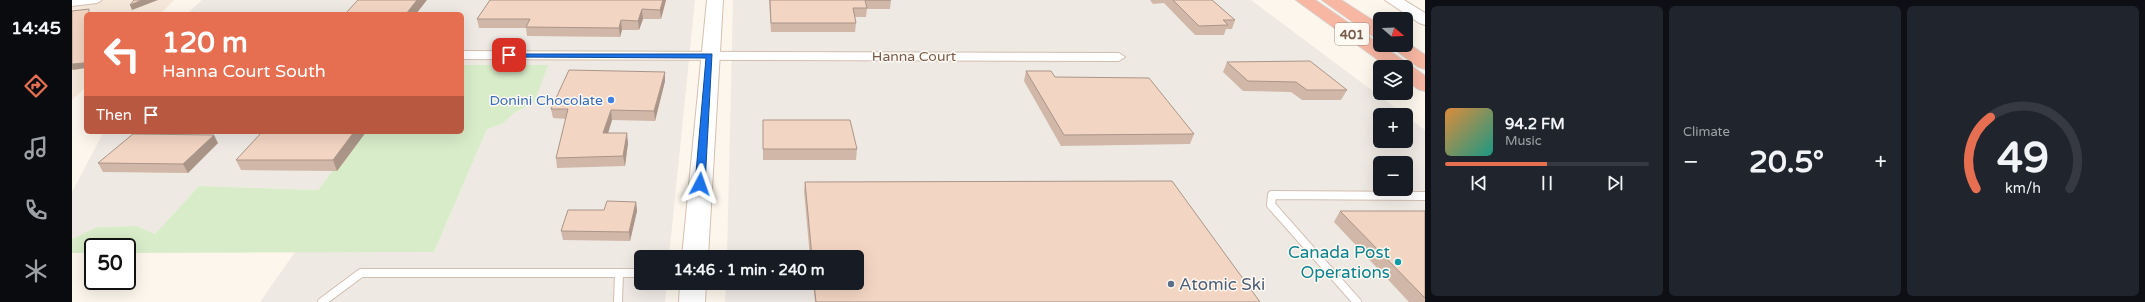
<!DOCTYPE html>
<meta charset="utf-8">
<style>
:root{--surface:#171b24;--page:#20242c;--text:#f1f3f6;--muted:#9ea1a6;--line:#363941;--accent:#e76f51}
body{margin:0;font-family:"Varela Round",sans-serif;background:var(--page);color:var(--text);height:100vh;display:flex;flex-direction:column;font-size:15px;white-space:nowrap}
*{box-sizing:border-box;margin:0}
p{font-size:13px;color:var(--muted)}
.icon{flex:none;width:22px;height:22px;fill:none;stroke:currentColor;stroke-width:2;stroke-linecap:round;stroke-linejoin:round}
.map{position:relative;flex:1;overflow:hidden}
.sheet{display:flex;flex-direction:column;gap:6px;padding:6px;background:#0d0f14;width:720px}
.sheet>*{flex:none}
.top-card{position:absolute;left:12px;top:12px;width:380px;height:122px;border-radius:6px;box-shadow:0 4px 16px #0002;background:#e76f51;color:#fff;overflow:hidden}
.needle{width:26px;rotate:109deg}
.tools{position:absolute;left:1301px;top:12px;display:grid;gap:8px}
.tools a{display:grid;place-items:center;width:40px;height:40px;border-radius:6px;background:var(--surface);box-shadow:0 4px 16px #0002;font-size:20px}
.speed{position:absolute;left:12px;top:238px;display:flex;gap:8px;font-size:20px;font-weight:700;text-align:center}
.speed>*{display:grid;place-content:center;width:52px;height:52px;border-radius:50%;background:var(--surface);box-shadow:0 4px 16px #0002;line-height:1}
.speed .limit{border:2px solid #111;border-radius:6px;background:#fff;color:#111}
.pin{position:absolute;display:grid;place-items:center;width:34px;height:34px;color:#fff;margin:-17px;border-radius:8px;box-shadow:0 2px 6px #0006}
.me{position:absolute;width:44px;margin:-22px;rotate:4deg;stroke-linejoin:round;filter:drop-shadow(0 0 3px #0008)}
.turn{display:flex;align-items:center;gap:14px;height:84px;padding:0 12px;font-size:18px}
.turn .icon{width:52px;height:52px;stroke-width:2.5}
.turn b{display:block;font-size:28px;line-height:34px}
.then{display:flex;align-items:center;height:38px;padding:0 12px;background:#0003;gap:8px;font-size:15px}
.big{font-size:30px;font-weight:700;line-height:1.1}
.sheet .widget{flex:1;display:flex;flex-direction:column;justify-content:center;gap:6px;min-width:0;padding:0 14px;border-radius:6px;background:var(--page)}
.sheet .dial{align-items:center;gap:0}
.dial svg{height:104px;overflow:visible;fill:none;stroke:var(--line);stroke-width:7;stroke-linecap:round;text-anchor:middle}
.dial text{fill:var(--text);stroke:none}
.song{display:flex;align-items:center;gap:12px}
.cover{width:48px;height:48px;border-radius:6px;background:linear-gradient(135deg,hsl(30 70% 55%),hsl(170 70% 35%))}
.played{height:4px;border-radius:2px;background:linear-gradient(90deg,var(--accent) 50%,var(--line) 50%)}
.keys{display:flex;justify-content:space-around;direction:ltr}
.heat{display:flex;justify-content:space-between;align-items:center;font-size:22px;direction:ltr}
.sheet .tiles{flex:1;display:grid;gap:6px;grid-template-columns:repeat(3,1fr)}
.trip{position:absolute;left:562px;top:250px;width:230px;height:40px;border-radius:6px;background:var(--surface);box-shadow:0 4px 16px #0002;font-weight:700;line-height:40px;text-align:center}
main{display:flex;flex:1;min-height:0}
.dock{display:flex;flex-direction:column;width:72px;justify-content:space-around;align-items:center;background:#090b0e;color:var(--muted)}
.dock .icon{width:28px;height:28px}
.dock .active{color:var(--accent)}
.dock b{font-size:18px;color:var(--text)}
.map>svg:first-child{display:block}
.residential{fill:#f5e8da}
.industrial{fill:#efe9e4;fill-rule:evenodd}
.green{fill:#d8ecc9}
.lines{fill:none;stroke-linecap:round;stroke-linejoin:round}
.lane-casing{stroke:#d1beb0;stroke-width:10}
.street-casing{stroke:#d1beb0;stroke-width:2}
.secondary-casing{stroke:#d6c0b0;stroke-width:2}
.highway-casing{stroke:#dad1cd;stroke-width:2}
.lane{stroke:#fff;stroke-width:8}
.street{fill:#fff;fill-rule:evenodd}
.secondary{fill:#fff;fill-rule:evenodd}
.highway{fill:#f7b7a3;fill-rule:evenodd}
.wall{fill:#d1b7a8}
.shaded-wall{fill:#aa9588}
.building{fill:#f3d5c3;stroke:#aa9588}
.route{fill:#1a73e8;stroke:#114b97}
.shop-dot{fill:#3f7fe0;stroke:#fffaf3;stroke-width:1.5}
.culture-dot{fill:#0f9aa8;stroke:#fffaf3;stroke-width:1.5}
.service-dot{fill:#5c6f8a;stroke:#fffaf3;stroke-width:1.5}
.labels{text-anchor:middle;stroke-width:3;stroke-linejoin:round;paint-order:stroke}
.shield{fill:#fffaf3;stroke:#a28b7f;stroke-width:1}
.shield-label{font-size:13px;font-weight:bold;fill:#7a5c4d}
.street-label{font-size:14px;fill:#7a5c4d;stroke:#fffaf3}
.shop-label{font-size:14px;fill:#366cbe;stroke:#fffaf3;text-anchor:end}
.near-culture-label{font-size:17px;fill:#0d838f;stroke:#fffaf3;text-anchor:end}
.near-service-label{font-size:17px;fill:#4e5e75;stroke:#fffaf3;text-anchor:start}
</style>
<main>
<nav class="dock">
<b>14:45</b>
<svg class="icon active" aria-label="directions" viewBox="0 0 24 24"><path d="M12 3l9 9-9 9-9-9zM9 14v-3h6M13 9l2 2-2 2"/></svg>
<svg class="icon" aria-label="music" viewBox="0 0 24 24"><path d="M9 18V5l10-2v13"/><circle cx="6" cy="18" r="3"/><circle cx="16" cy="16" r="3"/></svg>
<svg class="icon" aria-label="phone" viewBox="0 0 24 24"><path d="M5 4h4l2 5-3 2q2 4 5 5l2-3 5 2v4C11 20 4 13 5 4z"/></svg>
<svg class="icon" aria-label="climate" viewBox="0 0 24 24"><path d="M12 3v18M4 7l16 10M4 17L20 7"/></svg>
</nav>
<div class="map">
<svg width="1353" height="302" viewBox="0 0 1353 302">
<rect width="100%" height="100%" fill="#fdf6ec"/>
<path class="residential" d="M0,0H102L88,14H14V87L0,100Z"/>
<path class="industrial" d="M130,0H623L597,257H569V283H595L593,302H188L223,252H362L415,129L430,124L442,113L462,103L475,65H390V14H115Z
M661,0H1179L1333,115H1308V141H1334V116L1353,130V302H653L654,283H785V257H655ZM1308,163H1334V189H1308Z
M29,132H290L246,190L127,186L83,234L65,226L25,227L0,239V192L30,135Z"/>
<path class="green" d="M390,65H476L462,103L442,113L430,124L415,129L362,252L55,253V247H21V253H0V239L25,227L65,226L83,234L127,186L246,190L290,132H390Z"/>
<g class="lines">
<defs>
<path id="lane" d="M250,302L289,273H569
M546,302L547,273
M1285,302L1199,205L1200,195L1353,196"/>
<path id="street" d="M0,0H30L25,3L0,6Z
M390,51L1047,53L1053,57L1047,61L390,59Z"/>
<path id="secondary" d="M635,0H651L636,257H610Z
M1313,0H1332L1353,13V25L1347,23Z
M608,283H634L633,302H607Z"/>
<path id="highway" d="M1224,0H1243L1341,67L1353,76V91L1346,89L1334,80V67H1316Z
M1250,0H1269L1308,25V38L1302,37Z
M1334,42L1353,55V69L1346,67L1317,45H1334Z"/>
</defs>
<use href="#lane" class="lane-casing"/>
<use href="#street" class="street-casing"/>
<use href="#secondary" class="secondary-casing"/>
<use href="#highway" class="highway-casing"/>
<use href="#lane" class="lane"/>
<use href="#street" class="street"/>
<use href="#secondary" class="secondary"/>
<use href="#highway" class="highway"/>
</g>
<path class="wall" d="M418,0H594L589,19H571L567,30H550L548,37L455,36L454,28H407L405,19Z
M697,0H819L818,9H795L794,17H783L784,23L783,32H699Z
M1078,0H1140L1163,20L1160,29H1154L1152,35H1123L1092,3L1081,4Z
M1155,62L1275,90L1269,100H1230L1219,92L1171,91L1151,72Z
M954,71L983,77L1122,134L1118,144L989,146L952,81Z
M593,81L583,121L540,120L536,133L556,143L553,166L485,168L484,158L494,119L481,118L479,109Z
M691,120L785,149L784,160H691Z
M294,132L265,171L169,170L164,160Z
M146,143L116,173L31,172L26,163Z
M733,182L1188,302H743L741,283H785V257H738L732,191Z
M564,202L565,211L558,241L491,240L489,231L532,210Z
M1268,211H1353V302H1337L1262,222Z"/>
<path class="shaded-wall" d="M70,0H86L60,10L58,5Z
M345,0H355L344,14H334Z
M591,0H594L589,19L588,10Z
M570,9L571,19L567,30L566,21Z
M549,20L550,30L548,37L547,28Z
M14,61V68L1,70L0,69V64Z
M593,72V81L583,121L582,111Z
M539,110L540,120L533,143L531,133Z
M282,132H294L265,171L261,160Z
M555,133L556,143L553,166L551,156Z
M142,135L146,143L116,173L111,164Z
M564,202L565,211L558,241L557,232Z"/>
<path class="building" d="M62,0H70L58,5Z
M286,0H345L334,14H273Z
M418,0H591L588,10L570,9L566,21L549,20L547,28L454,27L458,19H405Z
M698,0H819H793L795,8H781L784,23H699Z
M1101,0H1140L1163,20H1151L1156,25L1127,26Z
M17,9V14H14V61L12,63L0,64V11Z
M1238,61L1275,90H1235L1224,82L1176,81L1155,62Z
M497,70L593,72L582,111L539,110L531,133H555L551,156L484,158L496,109H479Z
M954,71H979L983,77L1077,78L1122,134L992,135Z
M691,120H778L785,149H691Z
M190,132H282L261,160H164Z
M61,134L142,135L111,164L26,163Z
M1100,181L1188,302H744L742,283H785V257H740L733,182Z
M535,201L564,202L557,232L489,231L496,210H532Z
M1268,211H1353V298Z"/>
<path class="route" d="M434,54H640L633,184L628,187L623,184L634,58L437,57L433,55Z"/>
<circle class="shop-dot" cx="539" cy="100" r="4"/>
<circle class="culture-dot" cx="1326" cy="262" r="4"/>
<circle class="service-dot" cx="1099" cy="284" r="4"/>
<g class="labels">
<rect class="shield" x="1263" y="23" width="34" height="22" rx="3"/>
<g class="shield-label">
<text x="1280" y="39">401</text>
</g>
<g class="street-label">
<text x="842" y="61">Hanna Court</text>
</g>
<g class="shop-label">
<text x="531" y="105">Donini Chocolate</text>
</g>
<g class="near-culture-label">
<text x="1318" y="258">Canada Post<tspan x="1318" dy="20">Operations</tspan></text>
</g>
<g class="near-service-label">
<text x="1107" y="290">Atomic Ski</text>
</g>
</g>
</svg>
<div class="tools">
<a><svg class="needle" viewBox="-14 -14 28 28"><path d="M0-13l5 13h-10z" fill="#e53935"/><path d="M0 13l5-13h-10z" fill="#9ea1a6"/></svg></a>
<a><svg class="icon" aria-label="layers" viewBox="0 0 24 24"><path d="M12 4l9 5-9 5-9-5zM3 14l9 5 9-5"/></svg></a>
<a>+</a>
<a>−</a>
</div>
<div class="speed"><div class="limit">50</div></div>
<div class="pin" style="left:437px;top:55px;background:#d93025"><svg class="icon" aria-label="arrive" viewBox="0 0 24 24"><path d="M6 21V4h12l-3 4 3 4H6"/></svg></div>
<svg class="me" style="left:628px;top:184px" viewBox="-20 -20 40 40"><path d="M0-17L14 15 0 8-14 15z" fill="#1a73e8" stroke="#fff" stroke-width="4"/></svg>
<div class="trip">14:46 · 1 min · 240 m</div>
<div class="top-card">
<div class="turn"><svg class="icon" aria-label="left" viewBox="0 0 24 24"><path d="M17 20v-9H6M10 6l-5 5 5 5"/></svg><div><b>120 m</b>Hanna Court South</div></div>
<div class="then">Then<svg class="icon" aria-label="arrive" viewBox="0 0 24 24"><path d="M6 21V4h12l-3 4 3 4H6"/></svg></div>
</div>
</div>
<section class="sheet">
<div class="tiles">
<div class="widget">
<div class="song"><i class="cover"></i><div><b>94.2 FM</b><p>Music</p></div></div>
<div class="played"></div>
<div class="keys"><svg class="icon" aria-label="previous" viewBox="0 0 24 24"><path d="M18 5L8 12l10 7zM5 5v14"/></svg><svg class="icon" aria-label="pause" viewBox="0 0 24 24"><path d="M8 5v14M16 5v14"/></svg><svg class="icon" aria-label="next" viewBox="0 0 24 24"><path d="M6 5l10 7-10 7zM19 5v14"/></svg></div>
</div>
<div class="widget"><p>Climate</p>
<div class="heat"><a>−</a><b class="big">20.5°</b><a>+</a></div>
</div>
<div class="widget dial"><svg viewBox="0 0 100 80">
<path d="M14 69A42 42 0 1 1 86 69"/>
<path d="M14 69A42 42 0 0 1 25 14" stroke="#e76f51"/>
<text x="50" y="56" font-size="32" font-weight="700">49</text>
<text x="50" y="72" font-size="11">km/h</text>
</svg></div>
</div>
</section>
</main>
